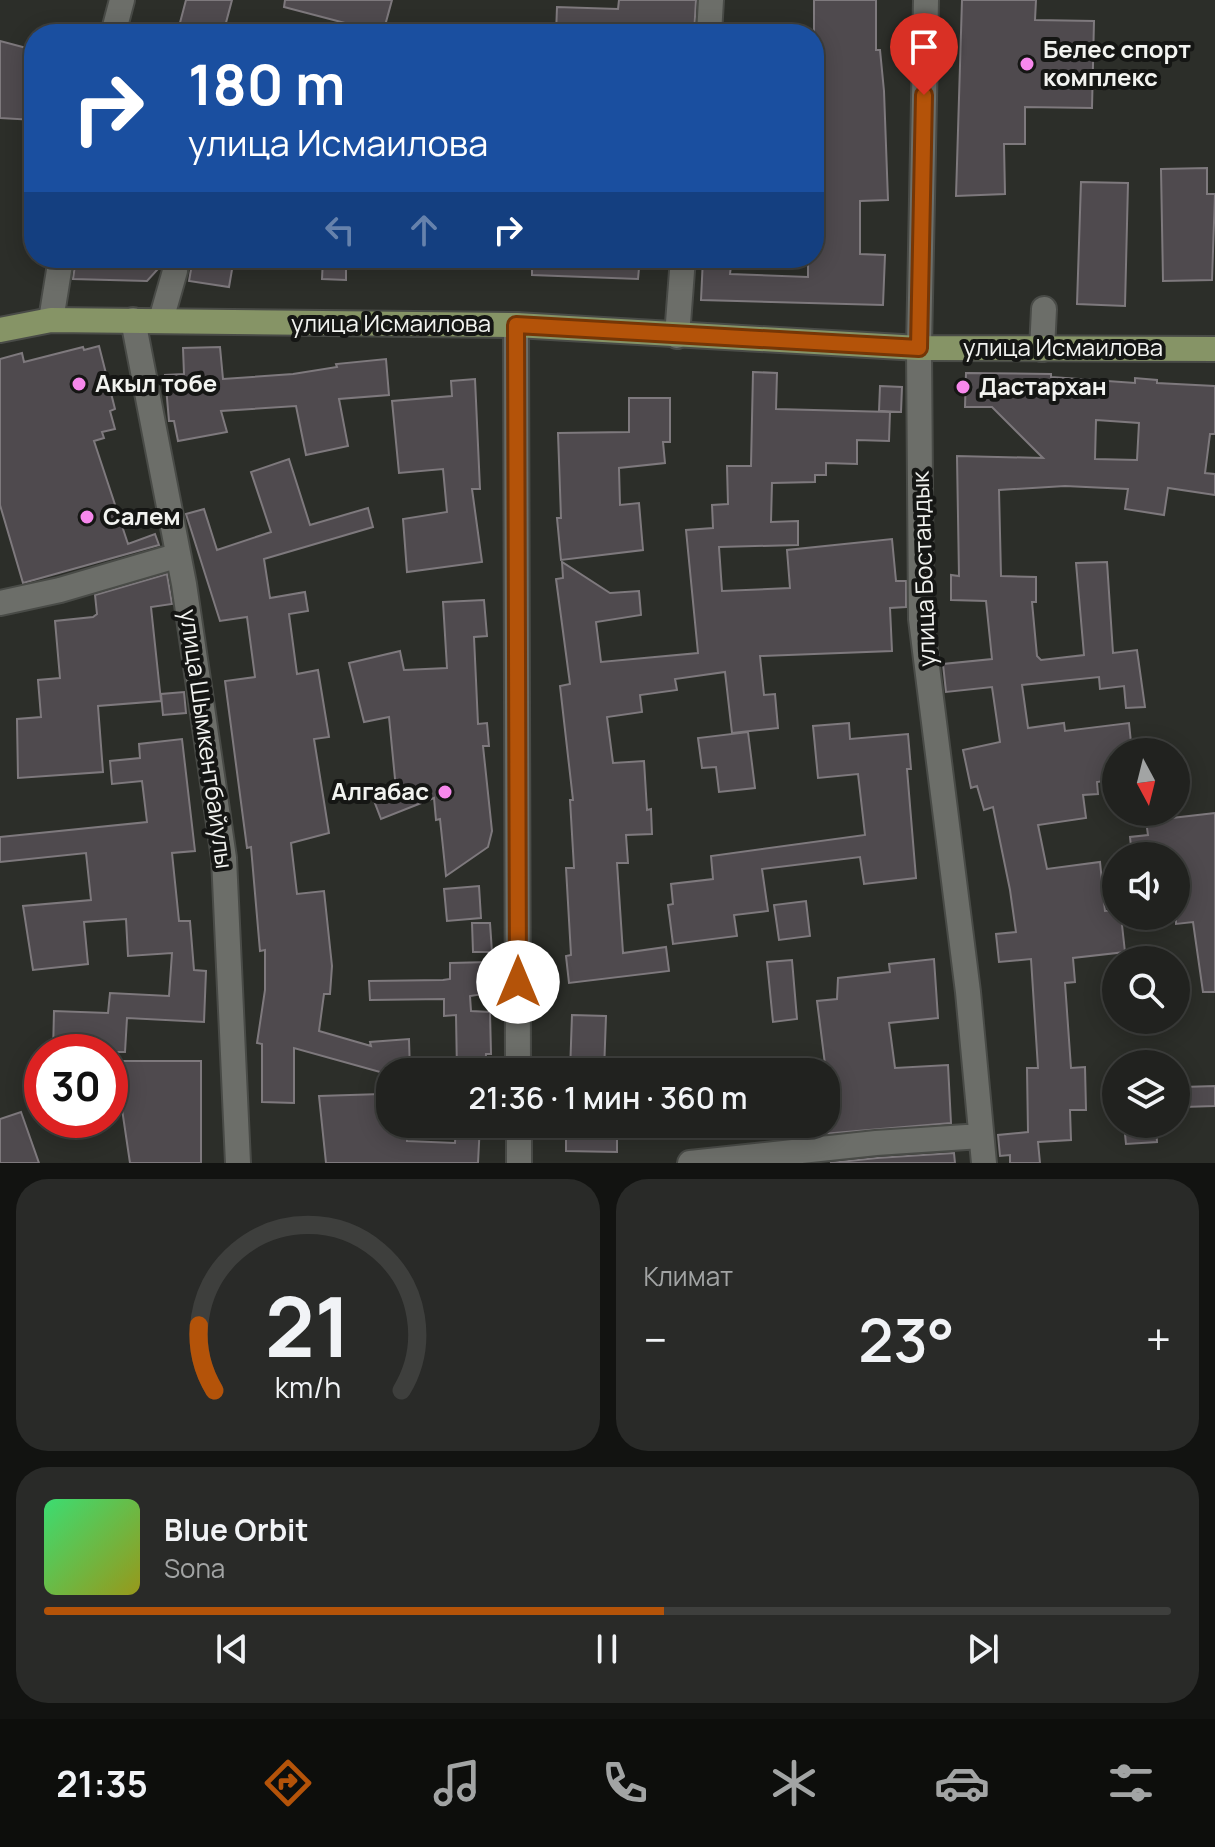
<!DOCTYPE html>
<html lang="ru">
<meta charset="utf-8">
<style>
:root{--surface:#21221f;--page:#292a28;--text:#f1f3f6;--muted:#a2a4a4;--line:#3e3f3d;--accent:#b45309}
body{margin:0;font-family:Manrope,sans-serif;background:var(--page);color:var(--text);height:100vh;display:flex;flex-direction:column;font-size:30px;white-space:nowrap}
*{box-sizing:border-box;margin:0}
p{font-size:26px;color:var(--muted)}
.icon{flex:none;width:44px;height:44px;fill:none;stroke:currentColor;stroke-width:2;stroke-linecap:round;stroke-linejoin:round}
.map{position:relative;height:1163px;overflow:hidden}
.sheet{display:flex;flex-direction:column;gap:16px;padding:16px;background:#121311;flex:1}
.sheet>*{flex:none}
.banner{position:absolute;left:24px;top:24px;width:800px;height:244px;border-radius:32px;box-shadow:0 4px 20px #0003,0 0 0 2px var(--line);background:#1a4fa0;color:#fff;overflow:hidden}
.needle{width:52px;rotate:173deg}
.tools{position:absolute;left:1102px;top:738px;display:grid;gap:16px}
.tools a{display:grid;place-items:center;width:88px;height:88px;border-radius:50%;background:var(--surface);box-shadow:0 4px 20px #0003,0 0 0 2px var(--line);font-size:40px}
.speed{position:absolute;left:24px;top:1034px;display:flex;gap:16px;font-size:40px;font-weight:700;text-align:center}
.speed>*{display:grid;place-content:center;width:104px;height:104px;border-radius:50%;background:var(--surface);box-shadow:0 4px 20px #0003,0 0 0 2px var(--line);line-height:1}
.speed .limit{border:12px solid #d22;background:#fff;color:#111}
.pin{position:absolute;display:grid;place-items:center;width:68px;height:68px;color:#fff;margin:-82px -34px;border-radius:50% 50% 50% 0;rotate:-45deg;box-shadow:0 0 8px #0007}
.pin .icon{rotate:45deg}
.me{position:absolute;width:88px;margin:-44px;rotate:0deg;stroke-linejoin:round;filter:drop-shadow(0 0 6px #0008)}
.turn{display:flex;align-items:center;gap:28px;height:168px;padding:0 32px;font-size:36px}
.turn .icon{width:104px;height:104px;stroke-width:2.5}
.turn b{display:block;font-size:56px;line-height:68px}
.lanes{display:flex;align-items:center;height:76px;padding:0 32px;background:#0003;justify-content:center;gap:40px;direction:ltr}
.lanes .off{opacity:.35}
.big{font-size:60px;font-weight:600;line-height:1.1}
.sheet .card{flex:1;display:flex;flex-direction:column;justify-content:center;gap:12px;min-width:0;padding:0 28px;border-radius:32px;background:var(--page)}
.sheet .dial{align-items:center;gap:0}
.dial svg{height:208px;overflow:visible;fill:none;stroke:var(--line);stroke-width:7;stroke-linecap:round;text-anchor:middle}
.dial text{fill:var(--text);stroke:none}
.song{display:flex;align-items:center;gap:24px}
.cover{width:96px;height:96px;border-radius:12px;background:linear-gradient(135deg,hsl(140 70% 55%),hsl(60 70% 35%))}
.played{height:8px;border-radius:4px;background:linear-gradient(90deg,var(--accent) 55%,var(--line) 55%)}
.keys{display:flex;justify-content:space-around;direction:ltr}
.heat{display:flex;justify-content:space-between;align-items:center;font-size:44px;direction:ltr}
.sheet .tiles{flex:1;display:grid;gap:16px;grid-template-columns:1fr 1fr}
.card:last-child{grid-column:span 2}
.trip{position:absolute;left:376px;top:1058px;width:464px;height:80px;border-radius:32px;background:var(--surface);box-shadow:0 4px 20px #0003,0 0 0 2px var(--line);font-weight:600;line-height:80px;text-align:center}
.tabs{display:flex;height:128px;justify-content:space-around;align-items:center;background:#0d0e0c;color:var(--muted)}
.tabs .icon{width:56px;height:56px}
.tabs .on{color:var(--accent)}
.tabs b{font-size:36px;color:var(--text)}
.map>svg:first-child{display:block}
.building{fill:#4f4a4e;stroke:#7e797d;stroke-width:2;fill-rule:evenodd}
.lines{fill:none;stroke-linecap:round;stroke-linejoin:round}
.street-casing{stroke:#494b47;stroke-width:28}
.primary-casing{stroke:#494b47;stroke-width:28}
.street{stroke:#6c6e69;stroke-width:24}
.primary{stroke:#869466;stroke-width:24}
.route-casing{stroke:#753606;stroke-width:20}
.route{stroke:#b45309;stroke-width:14}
.poi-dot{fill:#f788ec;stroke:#151614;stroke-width:3}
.labels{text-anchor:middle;stroke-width:8;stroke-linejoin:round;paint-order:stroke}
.poi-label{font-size:24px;font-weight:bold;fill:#f2f3f0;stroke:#151614;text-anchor:start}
.street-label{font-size:24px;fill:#f2f3f0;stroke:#151614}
</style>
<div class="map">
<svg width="1215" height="1163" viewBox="0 0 1215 1163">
<rect width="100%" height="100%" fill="#2c2e29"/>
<path class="building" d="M186,0H232L223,34H177Z
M285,0H392L383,33L284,7Z
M619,0H696L694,34H556L557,7L618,9Z
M814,0H876V50H880L884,91L888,200L860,201V254L885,255L883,305L701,300L703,258H732L730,274L808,277V258H814Z
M962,0H1036L1035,20L1094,21L1092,108L1025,107V144H1004L1005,194L956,196Z
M0,41L34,50L28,88L34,89V120L0,118Z
M1207,168V194H1215L1212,280L1163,281L1161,169Z
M1081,182L1128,183L1125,306L1077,304Z
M76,258H168L147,281L73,279Z
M193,258H234L229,287L189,281Z
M323,258H346V280L322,279Z
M532,258H640L638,279L532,275Z
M99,346L115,409L110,411L115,429L102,432L104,438L94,441L128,544L155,534L159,545L23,583L0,505V359L22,353L24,362L83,347L84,350Z
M220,347L223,379L293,374L337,367L336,364L386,359L389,395L339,399L348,446L306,455L296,406L221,411L227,432L178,441L174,421H169L165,375L184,374L183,348Z
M753,372L777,373L776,409L890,412L889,441L857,440V464L826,463V475H815V482L772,483L771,522L798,521V545L719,547L722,591L790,588L787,550L892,539L896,581H906V607L890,608L892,651L760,656L764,695L775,694L778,728L732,733L725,672L675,679L677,690L640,695L642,712L607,717L613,763L644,761L647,810L651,809L652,834L626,835L628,863H617L623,953L666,947L669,971L569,983L566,956L571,955L566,868H574L570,800H573L560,686L570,684L556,579L563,578L562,562L610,593L639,591L641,615L596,622L601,662L698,653L686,530L713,528L712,505L728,504L727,466H751Z
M966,373L1051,374V377L1135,383V378L1157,380V383L1215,386V434H1210L1205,473L1215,474V495L1168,488L1164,515L1125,509L1128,489L1065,486L999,490L1001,576L1036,577V602H1032L1037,656L1041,660L1084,655L1076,563L1107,562L1113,653L1137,650L1145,707L1126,708L1124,686L1100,689L1099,677L1022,685L1028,728L1064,723L1065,731L1129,723L1132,752H1116V779L1097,782L1098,794L1083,795L1086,818L1038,825L1047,869L1100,862L1105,911L1116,910V916H1121L1125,952L1073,958L1075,982L1065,983L1071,1068L1085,1067L1086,1110H1070L1071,1140L1038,1142L1040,1163H1010V1155L1000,1156L998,1135L1028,1132L1027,1068H1038L1031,959L999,962L996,934L1016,932L1010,890L993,807L984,810L977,786L971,788L963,750L1000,742L992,687L946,692L943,664L992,659L986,601L951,600V575L959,576L957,456L1043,458L992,407H965ZM1096,420L1139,423L1137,460L1095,459Z
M475,379L480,489H472L482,562L407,572L403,519L447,512L443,469L399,473L392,401L452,396L451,381Z
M880,386L902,387L901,412L879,411Z
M629,398H670V442H663L665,463L619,468L620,505L639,503L643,550L561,560L557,518H561L558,433L629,432Z
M289,459L310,525L368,508L373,527L264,559L270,598L305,592L308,611L289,614L297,674L318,670L329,737L314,739L329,833L291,843L297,894L324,891L332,966L330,994H324L319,1031L371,1046L370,1042L409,1039L410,1072H380L294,1048V1103L262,1102V1044L257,1043L265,990V950L260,951L251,847L247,848L225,681L255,677L247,617L220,621L186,514L204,509L217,550L271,532L251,472Z
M167,574L172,604L151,607L161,701L98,706L103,772L18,778L17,719L41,717L38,680L60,678L55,621L93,617L97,614L95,595Z
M484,600L487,636L474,637L478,724L487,723L489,746H483L492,831L488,847L446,876L440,819L436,820L434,798L381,819L373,798L396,789L389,717L364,722L349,663L400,651L404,670L447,668L443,602Z
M184,692L186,713L163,715L161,694Z
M849,723L850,739L908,734L911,769H907L916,878L864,884L860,857L762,869L768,911L734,915L737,936L673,944L668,905L673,904L671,884L713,879L711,856L865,835L858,774L818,778L813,726Z
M748,732L755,788L719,792L716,767L702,768L698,738Z
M182,739L195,851L172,853L179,921H190L194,970L206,971L204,1022L127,1018L125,1052H53L54,1011L108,1013L110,993L169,996L172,953L128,956L126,919L84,922L88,964L33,970L23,906L91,900L86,853L0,862V837L147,822L142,781L112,784L110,761L140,758L139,744Z
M1215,813V992H1203L1193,922L1176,924V895H1180L1175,852L1132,856L1130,837L1148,835L1146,821Z
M479,886L481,918L447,921L444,889Z
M806,901L810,936L779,940L774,905Z
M472,923H490L492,952H473Z
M934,959L938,1018L889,1023L895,1068L948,1065L951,1123L822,1134L821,1124H826V1072L817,1001L837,999L838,978L890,972L889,964Z
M792,960L797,1019L773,1022L767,962Z
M489,962L490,993L470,996L471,1011L490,1012L491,1054H486L485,1072H457L456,1015L444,1016V999L370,1000L369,981L443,980L450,979V963Z
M572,1015L606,1016L604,1072H570Z
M110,1061H201V1163H130L122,1109H110Z
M1215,1086V1106L1184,1107L1183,1087Z
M381,1094L382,1110H390V1124H407V1141L455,1143L456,1124H480L478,1163H326L319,1096Z
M21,1112L39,1163H0V1119Z
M566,1124H617V1152L566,1151Z
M1124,1124H1156L1157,1142L1126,1144Z
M954,1153L955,1163H830L877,1158Z"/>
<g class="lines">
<defs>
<path id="street" d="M926,0L919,348L921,619L968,992L984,1163
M113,34L122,0
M709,34L711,0
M51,320L61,258
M133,320L184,584L224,858L238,1163
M161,320L175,271
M516,325L518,1072
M677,336L683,258
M1042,349L1044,309
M0,603L60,590L176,556
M519,1124V1163
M690,1163L876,1143L981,1136"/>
<path id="primary" d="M0,330L51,320L516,325L919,348L1215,349"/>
</defs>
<use href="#street" class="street-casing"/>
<use href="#primary" class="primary-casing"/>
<use href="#street" class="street"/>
<use href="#primary" class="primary"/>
</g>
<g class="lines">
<defs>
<path id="route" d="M518,982L516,325L919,348L924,95"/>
</defs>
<use href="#route" class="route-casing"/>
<use href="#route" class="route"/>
</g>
<g class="poi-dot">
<circle cx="1027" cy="64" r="8"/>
<circle cx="79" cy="384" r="8"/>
<circle cx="963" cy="387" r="8"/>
<circle cx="87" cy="517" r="8"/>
<circle cx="445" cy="792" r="8"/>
</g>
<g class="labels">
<g class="poi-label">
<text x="1043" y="58">Белес спорт<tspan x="1043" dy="28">комплекс</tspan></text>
<text x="95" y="392">Акыл тобе</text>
<text x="979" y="395">Дастархан</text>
<text x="103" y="525">Салем</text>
<text x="429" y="800" text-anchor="end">Алгабас</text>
</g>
<g class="street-label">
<text x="391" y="332">улица Исмаилова</text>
<text x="1063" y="356">улица Исмаилова</text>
<text transform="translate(924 569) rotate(-92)" y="8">улица Бостандык</text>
<text transform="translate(206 739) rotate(82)" y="8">улица Шымкентбайулы</text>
</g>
</g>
</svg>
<div class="tools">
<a><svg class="needle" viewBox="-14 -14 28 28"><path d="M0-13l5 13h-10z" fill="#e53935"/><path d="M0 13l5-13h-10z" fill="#a2a4a4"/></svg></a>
<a><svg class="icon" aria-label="sound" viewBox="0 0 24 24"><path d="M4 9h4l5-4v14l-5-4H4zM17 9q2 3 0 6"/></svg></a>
<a><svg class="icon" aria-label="search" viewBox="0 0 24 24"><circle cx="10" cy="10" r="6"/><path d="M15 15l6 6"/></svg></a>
<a><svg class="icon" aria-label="layers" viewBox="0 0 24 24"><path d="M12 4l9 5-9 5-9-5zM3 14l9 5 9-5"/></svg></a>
</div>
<div class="speed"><div class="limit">30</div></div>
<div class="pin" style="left:924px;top:95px;background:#d93025"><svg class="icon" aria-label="arrive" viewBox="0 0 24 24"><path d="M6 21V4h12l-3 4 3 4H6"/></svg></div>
<svg class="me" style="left:518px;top:982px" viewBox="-20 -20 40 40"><circle r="19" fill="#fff"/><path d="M0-13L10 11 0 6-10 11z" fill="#b45309"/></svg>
<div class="trip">21:36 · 1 мин · 360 m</div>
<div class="banner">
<div class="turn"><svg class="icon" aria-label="right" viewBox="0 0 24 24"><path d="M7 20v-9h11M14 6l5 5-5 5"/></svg><div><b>180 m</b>улица Исмаилова</div></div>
<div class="lanes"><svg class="icon off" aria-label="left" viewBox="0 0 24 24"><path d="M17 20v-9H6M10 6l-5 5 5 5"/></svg><svg class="icon off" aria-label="ahead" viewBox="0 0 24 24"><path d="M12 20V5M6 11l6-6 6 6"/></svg><svg class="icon" aria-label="right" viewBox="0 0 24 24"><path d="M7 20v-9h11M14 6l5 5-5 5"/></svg></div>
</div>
</div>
<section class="sheet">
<div class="tiles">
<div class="card dial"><svg viewBox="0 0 100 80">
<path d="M14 69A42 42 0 1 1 86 69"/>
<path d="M14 69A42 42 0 0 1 8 44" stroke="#b45309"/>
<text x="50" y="56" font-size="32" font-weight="700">21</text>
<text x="50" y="72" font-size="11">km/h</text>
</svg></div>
<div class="card"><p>Климат</p>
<div class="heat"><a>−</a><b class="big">23°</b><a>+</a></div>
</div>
<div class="card">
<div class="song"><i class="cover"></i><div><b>Blue Orbit</b><p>Sona</p></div></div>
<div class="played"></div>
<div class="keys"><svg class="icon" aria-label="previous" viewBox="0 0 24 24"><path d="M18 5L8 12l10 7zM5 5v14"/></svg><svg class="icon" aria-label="pause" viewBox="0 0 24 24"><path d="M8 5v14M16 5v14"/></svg><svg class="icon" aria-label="next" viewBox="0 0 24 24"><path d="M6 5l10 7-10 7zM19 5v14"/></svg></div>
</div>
</div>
</section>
<nav class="tabs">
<b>21:35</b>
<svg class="icon on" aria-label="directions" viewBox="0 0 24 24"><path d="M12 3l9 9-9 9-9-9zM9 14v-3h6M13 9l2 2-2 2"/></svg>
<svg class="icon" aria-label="music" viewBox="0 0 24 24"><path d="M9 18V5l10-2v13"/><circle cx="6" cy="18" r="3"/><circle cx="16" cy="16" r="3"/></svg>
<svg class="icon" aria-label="phone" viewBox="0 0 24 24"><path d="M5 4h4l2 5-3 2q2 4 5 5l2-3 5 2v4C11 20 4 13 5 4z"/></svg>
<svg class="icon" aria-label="climate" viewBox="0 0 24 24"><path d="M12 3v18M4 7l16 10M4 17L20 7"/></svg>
<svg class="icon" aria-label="car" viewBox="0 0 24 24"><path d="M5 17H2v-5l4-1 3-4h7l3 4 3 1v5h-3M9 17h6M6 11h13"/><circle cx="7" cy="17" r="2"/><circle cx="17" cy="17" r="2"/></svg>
<svg class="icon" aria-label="filters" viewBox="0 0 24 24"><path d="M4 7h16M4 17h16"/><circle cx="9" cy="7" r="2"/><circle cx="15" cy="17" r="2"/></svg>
</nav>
